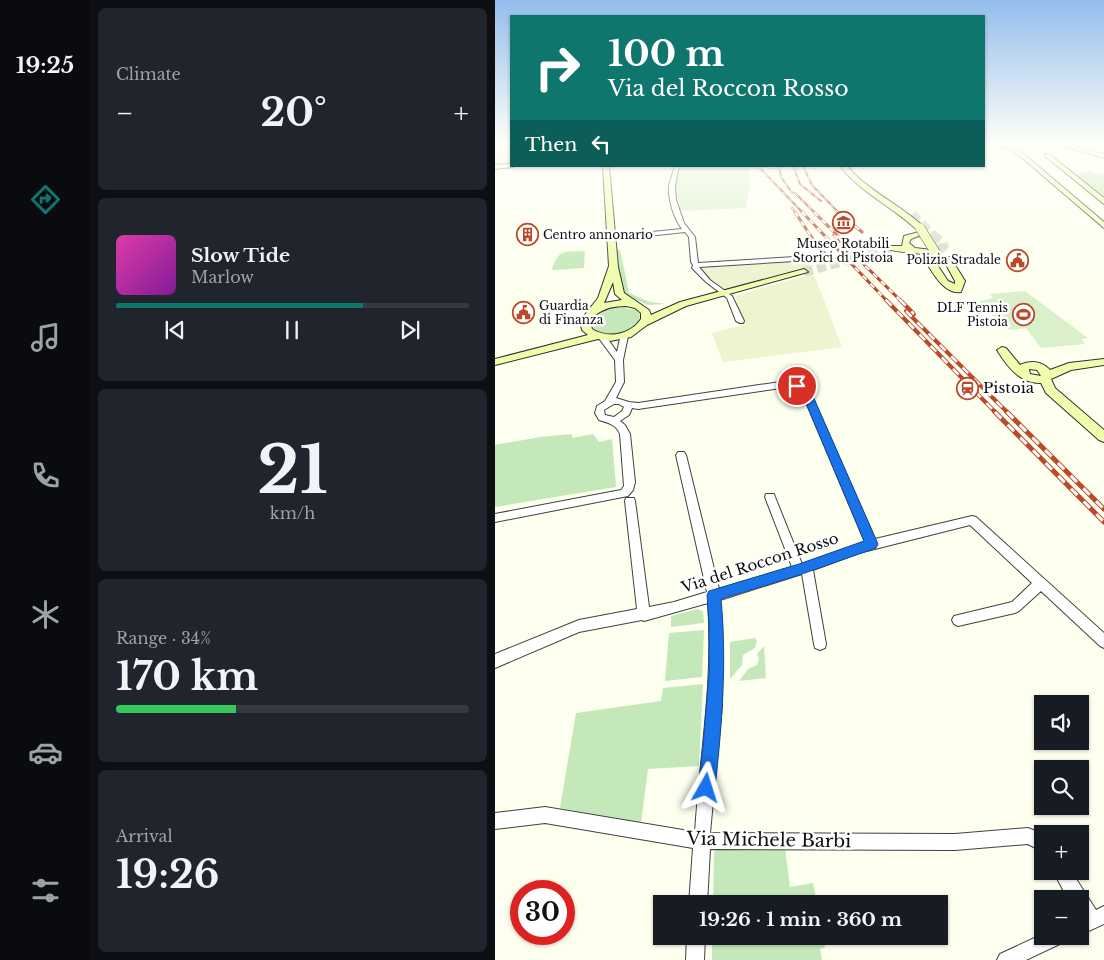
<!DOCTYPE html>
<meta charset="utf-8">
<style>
:root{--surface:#171b24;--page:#20242c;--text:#f1f3f6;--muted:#9ea1a6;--line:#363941;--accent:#0f766e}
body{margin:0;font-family:"Libre Baskerville",serif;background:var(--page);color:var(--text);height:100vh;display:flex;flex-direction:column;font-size:19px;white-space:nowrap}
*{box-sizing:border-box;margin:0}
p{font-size:16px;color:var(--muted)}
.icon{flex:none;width:28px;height:28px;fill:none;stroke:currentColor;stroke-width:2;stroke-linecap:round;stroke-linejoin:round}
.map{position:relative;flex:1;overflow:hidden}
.drawer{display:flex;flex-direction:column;gap:8px;padding:8px;background:#0d0f14;width:405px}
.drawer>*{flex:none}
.guide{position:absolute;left:15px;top:15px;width:475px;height:152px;border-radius:0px;box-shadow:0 1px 4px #0004;background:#0f766e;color:#fff;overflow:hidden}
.buttons{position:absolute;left:539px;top:695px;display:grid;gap:10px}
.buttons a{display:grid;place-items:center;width:55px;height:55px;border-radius:0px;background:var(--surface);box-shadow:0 1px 4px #0004;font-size:25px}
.speed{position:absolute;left:15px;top:880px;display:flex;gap:10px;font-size:25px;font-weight:700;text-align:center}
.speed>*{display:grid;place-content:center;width:65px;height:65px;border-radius:50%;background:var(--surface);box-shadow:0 1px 4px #0004;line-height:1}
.speed .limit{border:8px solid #d22;background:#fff;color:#111}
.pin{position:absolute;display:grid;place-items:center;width:42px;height:42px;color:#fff;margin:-21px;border:2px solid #fff;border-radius:50%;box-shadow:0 1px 5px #0007}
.me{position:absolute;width:55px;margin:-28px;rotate:6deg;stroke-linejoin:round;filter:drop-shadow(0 0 4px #0008)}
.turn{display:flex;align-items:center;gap:18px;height:105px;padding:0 15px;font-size:22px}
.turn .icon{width:65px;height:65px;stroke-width:2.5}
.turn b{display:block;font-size:35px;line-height:42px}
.then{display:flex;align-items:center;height:48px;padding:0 15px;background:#0003;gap:10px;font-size:19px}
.big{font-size:38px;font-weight:700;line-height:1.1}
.drawer .widget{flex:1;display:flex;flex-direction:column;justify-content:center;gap:8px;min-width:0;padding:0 18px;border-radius:8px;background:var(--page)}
.drawer .dial{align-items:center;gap:0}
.dial b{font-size:65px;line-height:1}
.song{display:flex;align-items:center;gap:15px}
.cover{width:60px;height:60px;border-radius:8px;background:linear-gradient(135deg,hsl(320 70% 55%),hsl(290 70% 35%))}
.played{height:5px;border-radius:2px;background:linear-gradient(90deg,var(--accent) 70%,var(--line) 70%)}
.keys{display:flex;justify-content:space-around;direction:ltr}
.heat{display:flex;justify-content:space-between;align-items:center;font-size:28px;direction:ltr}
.charge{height:8px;border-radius:4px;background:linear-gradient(90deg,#34c759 34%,var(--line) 0)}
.trip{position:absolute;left:158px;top:895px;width:295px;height:50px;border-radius:0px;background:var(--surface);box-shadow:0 1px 4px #0004;font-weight:700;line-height:50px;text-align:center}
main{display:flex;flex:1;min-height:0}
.menu{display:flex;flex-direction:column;width:90px;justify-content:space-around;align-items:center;background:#090b0e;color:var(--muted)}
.menu .icon{width:35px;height:35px}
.menu .current{color:var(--accent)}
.menu b{font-size:22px;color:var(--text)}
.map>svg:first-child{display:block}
.industrial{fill:#ece3eb}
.farmland{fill:#edf4d0}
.green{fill:#c5e8ba}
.pitch{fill:#d9f0cb}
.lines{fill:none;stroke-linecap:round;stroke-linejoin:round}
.secondary-tunnel{stroke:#d9dbcd;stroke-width:9;stroke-dasharray:9 4.5;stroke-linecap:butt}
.street-casing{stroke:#414141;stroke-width:2}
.secondary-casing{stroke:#303030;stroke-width:2}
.street{fill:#fff;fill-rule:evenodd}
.secondary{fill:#effdad;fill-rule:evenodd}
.rail-far3-casing{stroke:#ba4b2a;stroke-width:2}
.rail-far2-casing{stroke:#ba4b2a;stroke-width:3}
.rail-far1-casing{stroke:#ba4b2a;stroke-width:4}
.rail-casing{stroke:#ba4b2a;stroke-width:5}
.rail-far3{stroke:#fff;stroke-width:1;stroke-dasharray:4.5;stroke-linecap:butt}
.rail-far2{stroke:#fff;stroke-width:2;stroke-dasharray:5.5;stroke-linecap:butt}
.rail-far1{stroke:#fff;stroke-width:2.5;stroke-dasharray:8;stroke-linecap:butt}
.rail{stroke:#fff;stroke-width:3;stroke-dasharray:9;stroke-linecap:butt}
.secondary-bridge-casing{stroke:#303030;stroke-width:10;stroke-linecap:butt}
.secondary-bridge{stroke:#effdad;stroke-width:9}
.route{fill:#1a73e8;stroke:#114b97}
.labels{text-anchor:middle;stroke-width:5;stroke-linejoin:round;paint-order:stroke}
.far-poi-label{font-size:12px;fill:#0e0e0e;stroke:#fff;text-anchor:start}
.poi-label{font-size:15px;fill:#0e0e0e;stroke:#fff;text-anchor:start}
.street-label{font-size:15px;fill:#0e0e0e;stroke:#fff}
.near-street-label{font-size:18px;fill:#0e0e0e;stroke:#fff}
</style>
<main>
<nav class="menu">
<b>19:25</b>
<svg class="icon current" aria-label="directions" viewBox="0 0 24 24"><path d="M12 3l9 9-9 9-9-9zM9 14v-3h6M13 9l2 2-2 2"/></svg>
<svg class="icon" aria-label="music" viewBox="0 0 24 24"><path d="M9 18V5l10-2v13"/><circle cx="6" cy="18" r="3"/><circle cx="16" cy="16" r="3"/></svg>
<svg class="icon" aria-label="phone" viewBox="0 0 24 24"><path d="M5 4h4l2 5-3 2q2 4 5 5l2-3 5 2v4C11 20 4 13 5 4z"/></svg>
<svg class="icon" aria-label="climate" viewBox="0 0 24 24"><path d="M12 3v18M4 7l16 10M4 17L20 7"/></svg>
<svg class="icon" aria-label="car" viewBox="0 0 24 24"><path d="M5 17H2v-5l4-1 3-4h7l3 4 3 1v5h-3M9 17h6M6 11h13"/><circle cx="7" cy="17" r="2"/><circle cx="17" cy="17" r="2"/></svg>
<svg class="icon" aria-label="filters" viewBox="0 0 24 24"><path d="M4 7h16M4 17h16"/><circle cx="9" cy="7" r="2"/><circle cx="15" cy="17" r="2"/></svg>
</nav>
<section class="drawer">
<div class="widget"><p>Climate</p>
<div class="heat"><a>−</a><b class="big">20°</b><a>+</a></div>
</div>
<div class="widget">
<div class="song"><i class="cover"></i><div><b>Slow Tide</b><p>Marlow</p></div></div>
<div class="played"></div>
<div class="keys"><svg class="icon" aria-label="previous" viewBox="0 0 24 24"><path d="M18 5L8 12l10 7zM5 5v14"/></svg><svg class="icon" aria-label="pause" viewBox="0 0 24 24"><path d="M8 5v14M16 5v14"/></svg><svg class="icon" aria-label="next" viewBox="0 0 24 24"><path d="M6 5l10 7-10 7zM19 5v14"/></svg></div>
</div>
<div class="widget dial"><b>21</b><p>km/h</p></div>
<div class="widget"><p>Range · 34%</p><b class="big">170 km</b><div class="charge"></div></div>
<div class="widget"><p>Arrival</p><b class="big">19:26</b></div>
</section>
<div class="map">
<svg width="609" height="960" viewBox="0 0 609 960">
<rect width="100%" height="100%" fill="#fdffef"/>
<path class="industrial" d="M0,143H16V164L0,165Z"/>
<path class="farmland" d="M313,259L347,347L228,362L217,333L249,325L240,296L313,275L308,270L230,289L205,271L204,268Z"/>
<path class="green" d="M594,171L602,174L609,173V198L579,175Z
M125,249L134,293L155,302L172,304L153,305L129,295L120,250Z
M90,251L89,268L57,270C63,248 70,252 90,251Z
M122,307L141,310L145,315L144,322C134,334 112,338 99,329L96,322C101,312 111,309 122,307Z
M77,434V438L98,434L104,442L117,439L121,487L0,507V445L45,437Z
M202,609L208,611L209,623L176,627V616Z
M209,630L207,677L170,681L174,633Z
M260,638L262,641L260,648L248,655L247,665L235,679V642Z
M269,646L271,678L244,681L253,669L262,665L264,659L262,654Z
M208,684L204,766L153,769L146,823L65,808L81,713L166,701L168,688Z
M231,846L290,849L295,887L318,883L322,904H218L219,853L222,848Z
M217,936H328L330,947L325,949L327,960H217Z"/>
<path class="pitch" d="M183,166H253L255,179L251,208L185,211C179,195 180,183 183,166Z
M530,291L593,338L586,339L590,344L546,348L531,328L514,330L482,302L498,298L495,294Z"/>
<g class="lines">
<path class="secondary-tunnel" d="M417,214L439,236
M424,234L438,236L448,242L449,246L444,250L434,252
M309,272L396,249"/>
<defs>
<path id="street" d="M506,143L505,145L489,146V144Z
M180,166H184L180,186L181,200L189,223L200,237L203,263L316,256L319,258L316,260L204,267L215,280L237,296L249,321L248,323H245L241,321L232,298L211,282L197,268L198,265L196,262L194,237L190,232L116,240L113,238L116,236L187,229C179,218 173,200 174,186C175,180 178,173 180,166Z
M126,334H129L133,336L128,360L129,382L121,398L134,402L143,403L285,382C298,381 309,383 316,394L380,539L477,516L481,517L609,633V648L605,646L546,591L524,611L520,613L463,626L459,624L457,620L459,616L517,602L537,583L475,525L364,553L318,570L331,644L330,648L325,650L320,648L319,644L307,574L225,600L227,623V705L215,833L460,834L533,828L548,834V852L533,844L460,850L215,849L212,904H194L198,848L50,823L0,829V813L50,807L200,832C205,755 219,680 213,603L149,621L147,620L84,632L0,668V654L84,620L142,609L130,501L131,498H139L140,501L154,607L179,602L212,592L181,455L183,452H189L191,455L224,589L297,567L270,497L271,494H279L280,497L307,564L370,542L308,395L300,389L293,387L143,409L137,408L134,415L125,421L130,425L135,434L140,482L138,490L133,496L0,522V514L126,490L129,486L125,434C121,424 113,423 104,420L100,413L102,406L110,401L121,382L120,360L103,337L104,335H110L122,352ZM119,404H124L129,407L127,411L119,417L110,415L109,410Z
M558,871H576L601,910L609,906V924L585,935V899H573Z
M548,934V936H572L569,942L531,960H502L505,954Z
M192,936H210L209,960H191Z"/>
<path id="secondary" d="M498,143C511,143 520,147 530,155L609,222V228L526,157L516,150Z
M556,143H566L609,154V158Z
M550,154H554L609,198V204L550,156Z
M16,164L18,167L0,169V165Z
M108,166H114L123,267L129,293L154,310L156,315L185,302L309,269L313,272L191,306L152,325L136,337L115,341L103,339L0,365V359L93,335L87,330L85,321L103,298L114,266ZM118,282L120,294L127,300L109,303ZM131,306L140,308L146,313V319C135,335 113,339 97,329L95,321C104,309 117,306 131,306Z
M345,166H352C373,191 404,204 428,226V230H422C398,207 366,193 345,166Z
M424,232L428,234L416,239L414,243L420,248L437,250L438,252L435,254L453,281L460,284V281L448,259L455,257L470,281L466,292C447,295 435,267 426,254C419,253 395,251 392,249L396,246H407L409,236Z
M507,347L511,348L525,365C535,360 547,361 555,370L574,363L609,359V365L576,370L556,379L560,388L609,430V442L604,440L551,393L546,383C525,384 512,366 502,350ZM534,369L542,370L546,376L535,374Z"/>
</defs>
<use href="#street" class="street-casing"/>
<use href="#secondary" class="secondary-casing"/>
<use href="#street" class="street"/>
<use href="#secondary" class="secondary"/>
<defs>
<path id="rail-far3" d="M263,166L308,213
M284,166L286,177L297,193
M299,168L305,184L326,201
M309,168L317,185L344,213
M300,193L320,213
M297,208L301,213"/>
<path id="rail-far2" d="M300,212L319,241
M307,212L392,301
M319,212L346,239
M343,212L367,232
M339,235L406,301
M315,238L332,256"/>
<path id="rail-far1" d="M391,300L501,413
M405,300L419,314
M411,311L513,413"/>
<path id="rail" d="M500,412L609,522
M512,412L609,509"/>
</defs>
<use href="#rail-far3" class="rail-far3-casing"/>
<use href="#rail-far2" class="rail-far2-casing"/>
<use href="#rail-far1" class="rail-far1-casing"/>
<use href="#rail" class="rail-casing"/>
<use href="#rail-far3" class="rail-far3"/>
<use href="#rail-far2" class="rail-far2"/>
<use href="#rail-far1" class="rail-far1"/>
<use href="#rail" class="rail"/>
<defs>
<path id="secondary-bridge" d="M425,228L442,255"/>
</defs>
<use href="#secondary-bridge" class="secondary-bridge-casing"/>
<use href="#secondary-bridge" class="secondary-bridge"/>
</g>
<linearGradient id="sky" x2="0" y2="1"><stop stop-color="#94bded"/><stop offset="0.52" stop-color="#fefff8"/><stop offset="1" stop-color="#fefff8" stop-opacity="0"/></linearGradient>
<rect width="609" height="277" fill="url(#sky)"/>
<path class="route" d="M302,383L317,394L383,544L381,548L304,575L226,599C232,662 227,725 220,788L217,794L211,796L205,794L203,788L208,747L214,673V623L212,595L214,591L304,564L369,541L308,396L297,386Z"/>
<defs>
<symbol id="museum-ring" viewBox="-11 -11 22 22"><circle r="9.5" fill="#fff" stroke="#ba4b2a" stroke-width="1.5"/><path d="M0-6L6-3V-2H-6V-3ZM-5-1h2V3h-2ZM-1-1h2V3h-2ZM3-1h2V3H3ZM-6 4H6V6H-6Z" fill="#ba4b2a"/></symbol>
<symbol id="building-ring" viewBox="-11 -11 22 22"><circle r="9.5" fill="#fff" stroke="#ba4b2a" stroke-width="1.5"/><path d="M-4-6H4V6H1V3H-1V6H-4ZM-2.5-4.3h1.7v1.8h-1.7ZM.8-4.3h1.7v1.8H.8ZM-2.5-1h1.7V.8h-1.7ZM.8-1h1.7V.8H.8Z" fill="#ba4b2a"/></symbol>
<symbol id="civic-ring" viewBox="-11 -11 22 22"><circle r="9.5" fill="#fff" stroke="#ba4b2a" stroke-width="1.5"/><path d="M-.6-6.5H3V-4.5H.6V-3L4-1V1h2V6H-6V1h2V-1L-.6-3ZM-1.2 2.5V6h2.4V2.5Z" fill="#ba4b2a"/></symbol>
<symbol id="stadium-ring" viewBox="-11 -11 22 22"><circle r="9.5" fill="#fff" stroke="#ba4b2a" stroke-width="1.5"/><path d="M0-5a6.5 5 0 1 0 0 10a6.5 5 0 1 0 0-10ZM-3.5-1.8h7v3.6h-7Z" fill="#ba4b2a"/></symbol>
<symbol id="station-ring" viewBox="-11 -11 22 22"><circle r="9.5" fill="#fff" stroke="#ba4b2a" stroke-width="1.5"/><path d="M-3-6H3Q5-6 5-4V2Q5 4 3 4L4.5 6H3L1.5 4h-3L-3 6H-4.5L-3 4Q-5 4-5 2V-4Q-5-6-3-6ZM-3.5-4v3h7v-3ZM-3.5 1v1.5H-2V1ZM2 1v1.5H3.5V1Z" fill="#ba4b2a"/></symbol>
</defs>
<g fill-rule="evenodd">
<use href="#museum-ring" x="336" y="210" width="25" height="25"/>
<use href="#building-ring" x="20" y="222" width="25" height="25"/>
<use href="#civic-ring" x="510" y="248" width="25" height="25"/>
<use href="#civic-ring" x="16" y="300" width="25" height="25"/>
<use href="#stadium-ring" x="516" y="302" width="25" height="25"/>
<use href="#station-ring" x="460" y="376" width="25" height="25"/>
</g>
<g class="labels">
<g class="far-poi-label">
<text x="48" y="239">Centro annonario</text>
<text x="348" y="248" text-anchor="middle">Museo Rotabili<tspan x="348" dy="14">Storici di Pistoia</tspan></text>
<text x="506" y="264" text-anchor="end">Polizia Stradale</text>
<text x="44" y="310">Guardia<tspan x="44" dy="14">di Finanza</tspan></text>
<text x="513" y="312" text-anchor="end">DLF Tennis<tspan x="513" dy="14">Pistoia</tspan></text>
</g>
<g class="poi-label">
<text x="488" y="393">Pistoia</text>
</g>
<g class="street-label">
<text transform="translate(265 563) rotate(-18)" y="5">Via del Roccon Rosso</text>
</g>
<g class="near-street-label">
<text transform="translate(274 840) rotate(1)" y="6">Via Michele Barbi</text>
</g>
</g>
</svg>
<div class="buttons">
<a><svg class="icon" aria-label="sound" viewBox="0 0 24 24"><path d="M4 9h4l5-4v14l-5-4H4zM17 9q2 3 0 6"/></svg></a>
<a><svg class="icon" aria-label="search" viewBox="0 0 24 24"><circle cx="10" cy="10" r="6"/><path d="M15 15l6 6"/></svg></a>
<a>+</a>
<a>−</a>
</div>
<div class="speed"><div class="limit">30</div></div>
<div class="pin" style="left:302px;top:386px;background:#d93025"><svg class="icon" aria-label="arrive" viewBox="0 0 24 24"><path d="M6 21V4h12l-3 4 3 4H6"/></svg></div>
<svg class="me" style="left:211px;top:788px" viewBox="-20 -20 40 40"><path d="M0-17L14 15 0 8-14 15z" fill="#1a73e8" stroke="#fff" stroke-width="4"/></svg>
<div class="trip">19:26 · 1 min · 360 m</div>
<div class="guide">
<div class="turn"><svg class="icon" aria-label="right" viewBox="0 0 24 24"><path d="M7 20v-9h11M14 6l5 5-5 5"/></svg><div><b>100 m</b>Via del Roccon Rosso</div></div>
<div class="then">Then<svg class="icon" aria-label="left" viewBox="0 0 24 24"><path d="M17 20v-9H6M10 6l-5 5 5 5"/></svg></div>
</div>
</div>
</main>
